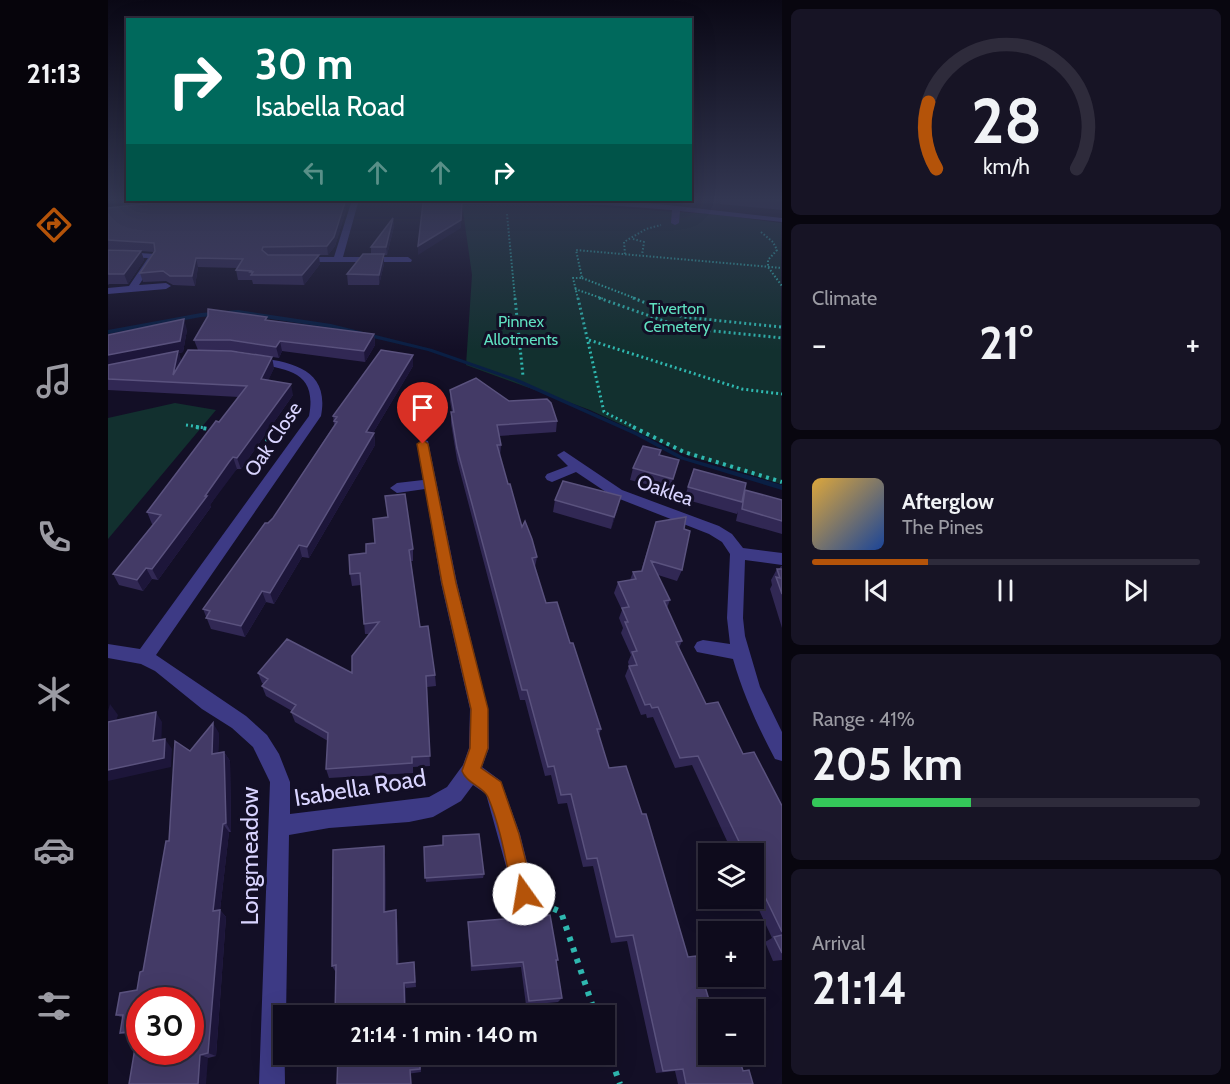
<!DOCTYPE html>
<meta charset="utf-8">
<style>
:root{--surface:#0e0b1c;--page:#171425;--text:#f1f3f6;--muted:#9b9ba3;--line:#2e2b3b;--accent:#b45309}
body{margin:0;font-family:Cabin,sans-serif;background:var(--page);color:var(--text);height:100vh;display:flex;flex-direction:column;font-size:22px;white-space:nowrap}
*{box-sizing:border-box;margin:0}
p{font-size:20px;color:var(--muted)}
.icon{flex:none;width:33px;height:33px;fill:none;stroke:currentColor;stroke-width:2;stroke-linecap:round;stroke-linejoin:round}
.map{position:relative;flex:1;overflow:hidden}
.side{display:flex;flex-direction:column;gap:9px;padding:9px;background:#08060f;width:448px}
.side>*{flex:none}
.guide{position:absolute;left:18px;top:18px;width:566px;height:183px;border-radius:0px;box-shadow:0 6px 24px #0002,0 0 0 2px var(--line);background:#00695c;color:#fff;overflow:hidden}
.buttons{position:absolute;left:590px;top:843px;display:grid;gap:12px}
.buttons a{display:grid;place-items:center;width:66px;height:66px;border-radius:0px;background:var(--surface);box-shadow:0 6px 24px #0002,0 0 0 2px var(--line);font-size:30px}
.speed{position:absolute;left:18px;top:987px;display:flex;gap:12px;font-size:30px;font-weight:700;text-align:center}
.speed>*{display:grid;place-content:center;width:78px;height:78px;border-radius:50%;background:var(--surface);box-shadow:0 6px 24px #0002,0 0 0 2px var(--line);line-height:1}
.speed .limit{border:9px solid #d22;background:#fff;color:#111}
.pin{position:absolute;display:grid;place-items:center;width:51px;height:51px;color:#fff;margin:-62px -26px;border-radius:50% 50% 50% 0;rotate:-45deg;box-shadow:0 0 6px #0007}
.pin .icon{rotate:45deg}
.me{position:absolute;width:66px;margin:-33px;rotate:347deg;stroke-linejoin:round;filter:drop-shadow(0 0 4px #0008)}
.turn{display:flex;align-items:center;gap:21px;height:126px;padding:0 30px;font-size:27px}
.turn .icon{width:78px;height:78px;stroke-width:2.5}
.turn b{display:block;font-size:42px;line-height:51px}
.lanes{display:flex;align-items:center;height:57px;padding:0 30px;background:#0003;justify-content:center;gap:30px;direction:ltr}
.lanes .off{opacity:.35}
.big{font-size:45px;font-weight:800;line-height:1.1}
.side .card{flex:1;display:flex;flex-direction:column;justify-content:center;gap:9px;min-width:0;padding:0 21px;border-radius:9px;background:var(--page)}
.side .dial{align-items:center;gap:0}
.dial svg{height:156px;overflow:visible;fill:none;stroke:var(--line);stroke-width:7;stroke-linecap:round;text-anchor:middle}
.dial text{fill:var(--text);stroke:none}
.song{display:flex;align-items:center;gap:18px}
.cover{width:72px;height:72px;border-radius:9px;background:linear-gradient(135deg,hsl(40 70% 55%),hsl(220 70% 35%))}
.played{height:6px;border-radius:3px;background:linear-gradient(90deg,var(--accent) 30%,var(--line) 30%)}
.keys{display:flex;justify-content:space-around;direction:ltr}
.heat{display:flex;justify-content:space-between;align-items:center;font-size:33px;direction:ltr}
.charge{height:9px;border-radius:4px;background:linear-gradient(90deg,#34c759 41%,var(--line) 0)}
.trip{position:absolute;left:165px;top:1005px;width:342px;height:60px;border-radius:0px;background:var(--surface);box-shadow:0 6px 24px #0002,0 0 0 2px var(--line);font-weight:800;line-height:60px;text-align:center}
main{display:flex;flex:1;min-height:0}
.dock{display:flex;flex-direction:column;width:108px;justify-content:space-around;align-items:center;background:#06040b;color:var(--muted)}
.dock .icon{width:42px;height:42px}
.dock .active{color:var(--accent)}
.dock b{font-size:27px;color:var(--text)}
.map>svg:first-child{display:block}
.green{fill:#12302f}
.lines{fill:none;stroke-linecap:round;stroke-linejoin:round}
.stream{fill:#0a1f44;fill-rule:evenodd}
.path-far3{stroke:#2fb8b0;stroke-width:2;stroke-dasharray:1.5 2;stroke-linecap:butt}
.path-far2{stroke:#2fb8b0;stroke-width:3;stroke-dasharray:2 3;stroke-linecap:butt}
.path-far1{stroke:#2fb8b0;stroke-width:4;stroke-dasharray:3 4.5;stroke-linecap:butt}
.path{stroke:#2fb8b0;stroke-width:6;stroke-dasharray:4.5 7;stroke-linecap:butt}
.minor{fill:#3d3a85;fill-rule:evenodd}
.wall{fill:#312854}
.shaded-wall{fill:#1d163a}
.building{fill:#433a66;stroke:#5a527e;stroke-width:1.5;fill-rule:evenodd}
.route{fill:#b45309;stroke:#753606;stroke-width:1.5}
.labels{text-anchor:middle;stroke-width:6;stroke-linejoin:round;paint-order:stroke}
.far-park-label{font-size:16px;fill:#5fe0c0;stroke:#130f26}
.street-label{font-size:20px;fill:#d9d4ff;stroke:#130f26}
.near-street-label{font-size:24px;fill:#d9d4ff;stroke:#130f26}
</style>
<main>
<nav class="dock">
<b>21:13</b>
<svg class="icon active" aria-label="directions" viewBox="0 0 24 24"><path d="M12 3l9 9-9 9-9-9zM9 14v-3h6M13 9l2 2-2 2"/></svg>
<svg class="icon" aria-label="music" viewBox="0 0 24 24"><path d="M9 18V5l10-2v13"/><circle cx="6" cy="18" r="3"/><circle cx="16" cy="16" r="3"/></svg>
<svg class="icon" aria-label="phone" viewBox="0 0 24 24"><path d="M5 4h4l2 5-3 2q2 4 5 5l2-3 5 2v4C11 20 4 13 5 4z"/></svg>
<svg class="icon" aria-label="climate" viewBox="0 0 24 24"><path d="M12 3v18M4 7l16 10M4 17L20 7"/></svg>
<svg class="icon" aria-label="car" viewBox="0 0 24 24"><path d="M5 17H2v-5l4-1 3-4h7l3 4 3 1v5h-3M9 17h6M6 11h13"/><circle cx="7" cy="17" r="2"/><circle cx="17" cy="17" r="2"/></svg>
<svg class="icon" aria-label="filters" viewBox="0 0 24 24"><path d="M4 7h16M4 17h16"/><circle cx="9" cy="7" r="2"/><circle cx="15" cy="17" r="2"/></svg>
</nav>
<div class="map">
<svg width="674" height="1084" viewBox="0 0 674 1084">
<rect width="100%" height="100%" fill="#130f26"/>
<path class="green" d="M438,203L613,215L673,223V484L579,455L482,410L358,365L364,275L354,204Z
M67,403L108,410L0,539V418Z"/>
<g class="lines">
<path class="stream" d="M130,310L223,324L324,349L410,379L531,433L576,457L674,485V490L572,459L527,435L406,381L320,351L223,328L130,314L93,317L0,334V330L93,313Z"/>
<path class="path-far3" d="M0,200L12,198
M399,214L407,299
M653,232L665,242L669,250L660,260V267L674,286
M525,239L536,242L534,255
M517,254L516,242L538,229L553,225
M474,278L529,299
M467,289L496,299
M470,299L465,278H474L468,250L674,268"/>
<path class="path-far2" d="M407,298L415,376
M470,298L496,412L528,428
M491,298L576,328L674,338
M525,298L575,317L674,327
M481,340L634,389L674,394
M78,425L97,428"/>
<path class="path-far1" d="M88,427L107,430
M525,427L576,452L674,482
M150,438L169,441"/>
<path class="path" d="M435,904L453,912L488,1016
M496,1039L512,1084"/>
<path class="minor" d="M57,200L499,201L551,204L674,218V222L572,211L571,223L567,225L563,223L564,210L499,205L250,203L235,257H300L304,260L303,262H192L188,259L189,257H226L243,203L99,202L60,204L56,202Z
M0,251L47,254L48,259L31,285L58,283L63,286L58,289L0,294V288L21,286L40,258L0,257Z
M146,357C184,362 222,369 213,416L48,655L138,716L159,735L171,754L182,782V814L321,797L339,787L355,765L361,748L362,709L333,583L317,489L289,493L282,488L289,483L315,480L309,444L315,440L320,441L349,583L380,709L381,748L374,767L393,781L412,834L427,894L424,902L416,905L408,902L378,794L365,785L353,801L325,817L301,822L221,828L181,835L178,1016H176L177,1084H151L162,782L145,747L124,728L94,709L47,671L33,664L0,658V644L32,649L201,416C210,369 177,370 142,362L140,360Z
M456,451L514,490L611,526L624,534L635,548L674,553V565L637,560L635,618L637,636L652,687L674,732V761L667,759C650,727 635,694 625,659L589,652L586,647L589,642L595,640L622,644L619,618L622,554L614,542L601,534L504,496L468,472L444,482L439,480L437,477L439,474L460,466L449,455Z"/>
</g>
<path class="wall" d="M614,198H674V210L612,204Z
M0,208L238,210L227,246L220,255H203L212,264L196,285L145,284L144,280H130L128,270L130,268L90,267L87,286L65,285L58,281L35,282L32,273L46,252L33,251L36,260L20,284H1L0,285V250L30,251L0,249Z
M285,218L286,226L279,255H276V264L271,285H240L239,274L263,254V247Z
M160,320L266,334L267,345L257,362L174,351L171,358L128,351L166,368L160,380L185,395L133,469H129L124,473L102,505L103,507L50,580L44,579L35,591L11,585L5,574L45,524H44L39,512L131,397L0,390V335L79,330L75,352L71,353L73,362L90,350L86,340Z
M305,355V366L265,433H266L267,445L201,558L194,557L166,604L158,602L137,637L103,629L95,609L160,523L165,518L226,425L225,416Z
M342,390L401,401L449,421L448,432L391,436L393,445L392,456L400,484L414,527L429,557L427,567L438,603L462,643L493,729L491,735L501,768L580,957L600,1010L635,1071L645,1084H570L567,1071L548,1073L519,941L503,943L485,866L475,867L459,803L450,804L443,775L437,776L417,700H412L349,460L343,423V412H344L342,401Z
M525,468L565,479L561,490L522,480Z
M586,469L636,493L674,500V534L628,521L630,511L629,514L576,499Z
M447,500L510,508L503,529L445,512Z
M548,522L576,529L574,570L569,581L550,575L562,600L559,608L574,641L571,648L598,704L674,806V960L665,961L657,942L664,938L645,897V854H625L584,765L567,768L545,717L539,718L538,714L533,715L517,676L521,666L520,662L523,655L513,633L515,628L511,618L514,610L506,593L510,582L522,580L525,572L533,571Z
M305,549V561H303L312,627L327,675L328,686L319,687L322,766L305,767V773L221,778L218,769L220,741L187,722L183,712L184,711L158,696L154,686L156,684L154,683L150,673H244L261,634H257L253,585L244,586L242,574L241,555Z
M673,566H674V628L662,589L664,585L663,580L669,569H671Z
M111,733L110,753L116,752L122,761L123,832H121L112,910L118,917L108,1056L100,1058L29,1035L23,1036L12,1033L15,1018L8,1015L29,990L35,971L61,841L82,751Z
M276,846L277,854L278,911L289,917L291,964L306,962L308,987L298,988L227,971L224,966Z
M316,847L376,874L375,878L318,882Z
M360,922L450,960L448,962L454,998L450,1002L418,1005L413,967L363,971L360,928Z
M312,1054L313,1072L229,1084Z"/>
<path class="shaded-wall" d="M237,202L238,210L227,246L220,255L219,246Z
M354,202L353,228L310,255V246Z
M285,218L286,226L279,255L278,247Z
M33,251L36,260L20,284L16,274Z
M276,254V264L271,285V275Z
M211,255L212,264L196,285L194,275Z
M88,258L90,267L87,286L84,276Z
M76,319L79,330L75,352L71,353L74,362L70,383L0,367V355Z
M266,334L267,345L257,362L256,351Z
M172,341L174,351L171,358L168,347Z
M305,355V366L259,443L258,432Z
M164,357L166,368L156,390L153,379Z
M183,384L185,395L133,469L129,458Z
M266,433L267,445L201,558L199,547Z
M125,457L129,469L102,505L103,507L50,580L44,569L121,462Z
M513,496L510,508L503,529L506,517Z
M191,545L194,557L166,604L162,593Z
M38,568L44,579L35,591L29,580Z
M154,591L158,602L137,637L133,626Z
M2,704L10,715L4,733L0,728V711Z
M48,712L54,722L53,751L45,741Z
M105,723L111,733L110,764L104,754Z
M57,739L64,749L63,767L0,781V770Z
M116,752L122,761L123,832L118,823Z
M115,824L121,832L112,910L118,917L108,1056L100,1053L105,911Z
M276,846L277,854L278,918L276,912Z
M288,910L289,917L291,969L289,964Z
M296,983L298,988V1016H297Z
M92,1055L100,1058L98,1084H90Z"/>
<path class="building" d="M650,198H674V200Z
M64,201L237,202L226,237L219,246L155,247L154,250L160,255H211L194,275H143L145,272H142L143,271L128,270L135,259L88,258L84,276H62L55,271L32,273L47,251L46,243L0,240V208Z
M354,202L353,220L310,246L315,203Z
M285,218L278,247H263Z
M0,250L33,251L16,274H0Z
M255,254H276L271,275L239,274Z
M100,309L159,317L157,320L266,334L256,351L172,341L168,347L122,340H86L100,316Z
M76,319L72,341L0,355V335Z
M80,350L123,351L164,357L153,379L183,384L129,458L125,457L121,462L97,496H99L44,569L38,568L29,580L5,574L53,515L39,512L108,421L111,422L139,386L0,379V365L70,351L65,375Z
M273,350L305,355L258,432L266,433L199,547L191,545L162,593L154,591L133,626L98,618L102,611L95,609L157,523H160L165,518L229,422L226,421L229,417L225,416Z
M368,378L401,401L439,399L443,403L449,421L389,425L393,445H389L400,484H402L414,527L417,521L424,539L429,557L424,558L438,603L449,602L462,643H465L493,729H489L501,768L518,766L534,814H538L580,957L588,956L604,1010H600V1054H630L635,1071L641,1070L645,1084H578L575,1069L555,1071L525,935L508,937L489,858L479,859L463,794L453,795L446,766L440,767L419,690H414L349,448L343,412H346L342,390Z
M535,446L553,450L551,455L571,460L565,479L525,468Z
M586,469L638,483L634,502L580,487Z
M455,481L513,496L506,517L447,500Z
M637,490L674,500V521L634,509Z
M297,494L305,549L301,550L312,627L320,626L327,675L318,676L322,756L304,757V763L218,769L220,733L183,712L188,705L154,686L160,679L150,673L179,639L244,673V656L271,622L256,624L252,573L242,574L241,555L258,553V544L267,543L265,519L280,517L277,496Z
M578,517L576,529L582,531L574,570L543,561L562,600L556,601L574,641L568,642L598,704L610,702L635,754L646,752L674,806V932L645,872V854H637L590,756L572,758L550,707L544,708L542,704L537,705L521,666L529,665L524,652L529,651L517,622H520L514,608L521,607L510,582L528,579L525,572L534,571L548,522Z
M669,569H674V594L668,577L672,578Z
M48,712L45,741L57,739L56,758L0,770V722Z
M105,723L104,754L116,752L118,823L115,824L105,911L112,910L100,1053L92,1055L90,1084H21L30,1030L12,1033L15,1015H8L12,993L29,990L32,972L35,971L58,841H61L67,741L82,751ZM32,1000H82V1052H32Z
M371,834L376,874L317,878L316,847L335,845V836Z
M276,846V912L288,910L289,964L306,962L307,982L296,983L297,1016H227L228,965L224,966L225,850Z
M442,915L450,960H448L454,998L421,1001L415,962L364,966L360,922Z
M674,935V953L666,937Z
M230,1054H312V1069L302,1070L303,1084H229Z"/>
<linearGradient id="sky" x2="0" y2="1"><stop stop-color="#0a0815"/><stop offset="0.57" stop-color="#333752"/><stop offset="1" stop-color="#333752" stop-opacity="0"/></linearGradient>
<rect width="674" height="350" fill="url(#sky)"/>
<path class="route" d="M315,440L320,444L348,583L380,709V748L373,768L393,782L411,834L426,894L423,901L416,904L408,901L405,894C398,862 393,828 380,797C375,786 359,784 354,771L362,748L363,709L334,583L309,444Z"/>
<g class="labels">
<g class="far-park-label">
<text x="569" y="314">Tiverton<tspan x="569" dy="18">Cemetery</tspan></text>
<text x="413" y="327">Pinnex<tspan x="413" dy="18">Allotments</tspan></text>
</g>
<g class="street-label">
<text transform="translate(165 439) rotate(-56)" y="7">Oak Close</text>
<text transform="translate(557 490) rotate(19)" y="7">Oaklea</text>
</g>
<g class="near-street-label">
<text transform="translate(252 788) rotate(-9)" y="8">Isabella Road</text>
<text transform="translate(142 856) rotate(-90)" y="8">Longmeadow</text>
</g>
</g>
</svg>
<div class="buttons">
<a><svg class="icon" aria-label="layers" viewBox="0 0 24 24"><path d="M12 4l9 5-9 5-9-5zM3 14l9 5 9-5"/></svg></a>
<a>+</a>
<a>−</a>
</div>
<div class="speed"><div class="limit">30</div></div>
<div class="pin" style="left:315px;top:444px;background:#d93025"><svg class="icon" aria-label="arrive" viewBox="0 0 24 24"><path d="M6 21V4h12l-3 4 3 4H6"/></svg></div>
<svg class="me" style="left:416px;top:894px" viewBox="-20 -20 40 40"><circle r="19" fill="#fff"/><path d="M0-13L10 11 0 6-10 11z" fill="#b45309"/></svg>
<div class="trip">21:14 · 1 min · 140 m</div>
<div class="guide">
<div class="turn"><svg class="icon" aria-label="right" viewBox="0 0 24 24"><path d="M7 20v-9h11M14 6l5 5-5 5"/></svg><div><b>30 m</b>Isabella Road</div></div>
<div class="lanes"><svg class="icon off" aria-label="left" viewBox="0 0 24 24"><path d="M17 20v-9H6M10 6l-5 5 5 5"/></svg><svg class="icon off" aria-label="ahead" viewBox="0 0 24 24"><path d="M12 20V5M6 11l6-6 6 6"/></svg><svg class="icon off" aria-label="ahead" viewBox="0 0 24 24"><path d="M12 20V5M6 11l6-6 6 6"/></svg><svg class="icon" aria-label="right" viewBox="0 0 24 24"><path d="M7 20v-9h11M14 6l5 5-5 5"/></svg></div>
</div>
</div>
<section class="side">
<div class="card dial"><svg viewBox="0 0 100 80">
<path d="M14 69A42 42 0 1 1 86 69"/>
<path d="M14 69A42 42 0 0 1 10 35" stroke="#b45309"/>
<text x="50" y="56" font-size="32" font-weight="700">28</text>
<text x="50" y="72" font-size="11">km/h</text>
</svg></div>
<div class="card"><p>Climate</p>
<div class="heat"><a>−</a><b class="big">21°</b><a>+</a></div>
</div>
<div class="card">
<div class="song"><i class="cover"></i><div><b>Afterglow</b><p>The Pines</p></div></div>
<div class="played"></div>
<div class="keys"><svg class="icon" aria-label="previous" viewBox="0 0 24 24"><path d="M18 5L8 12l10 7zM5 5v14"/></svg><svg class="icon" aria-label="pause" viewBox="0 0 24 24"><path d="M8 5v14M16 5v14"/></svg><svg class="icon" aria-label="next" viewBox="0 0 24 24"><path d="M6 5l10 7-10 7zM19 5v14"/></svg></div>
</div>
<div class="card"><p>Range · 41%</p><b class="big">205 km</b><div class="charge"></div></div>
<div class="card"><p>Arrival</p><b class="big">21:14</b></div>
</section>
</main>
